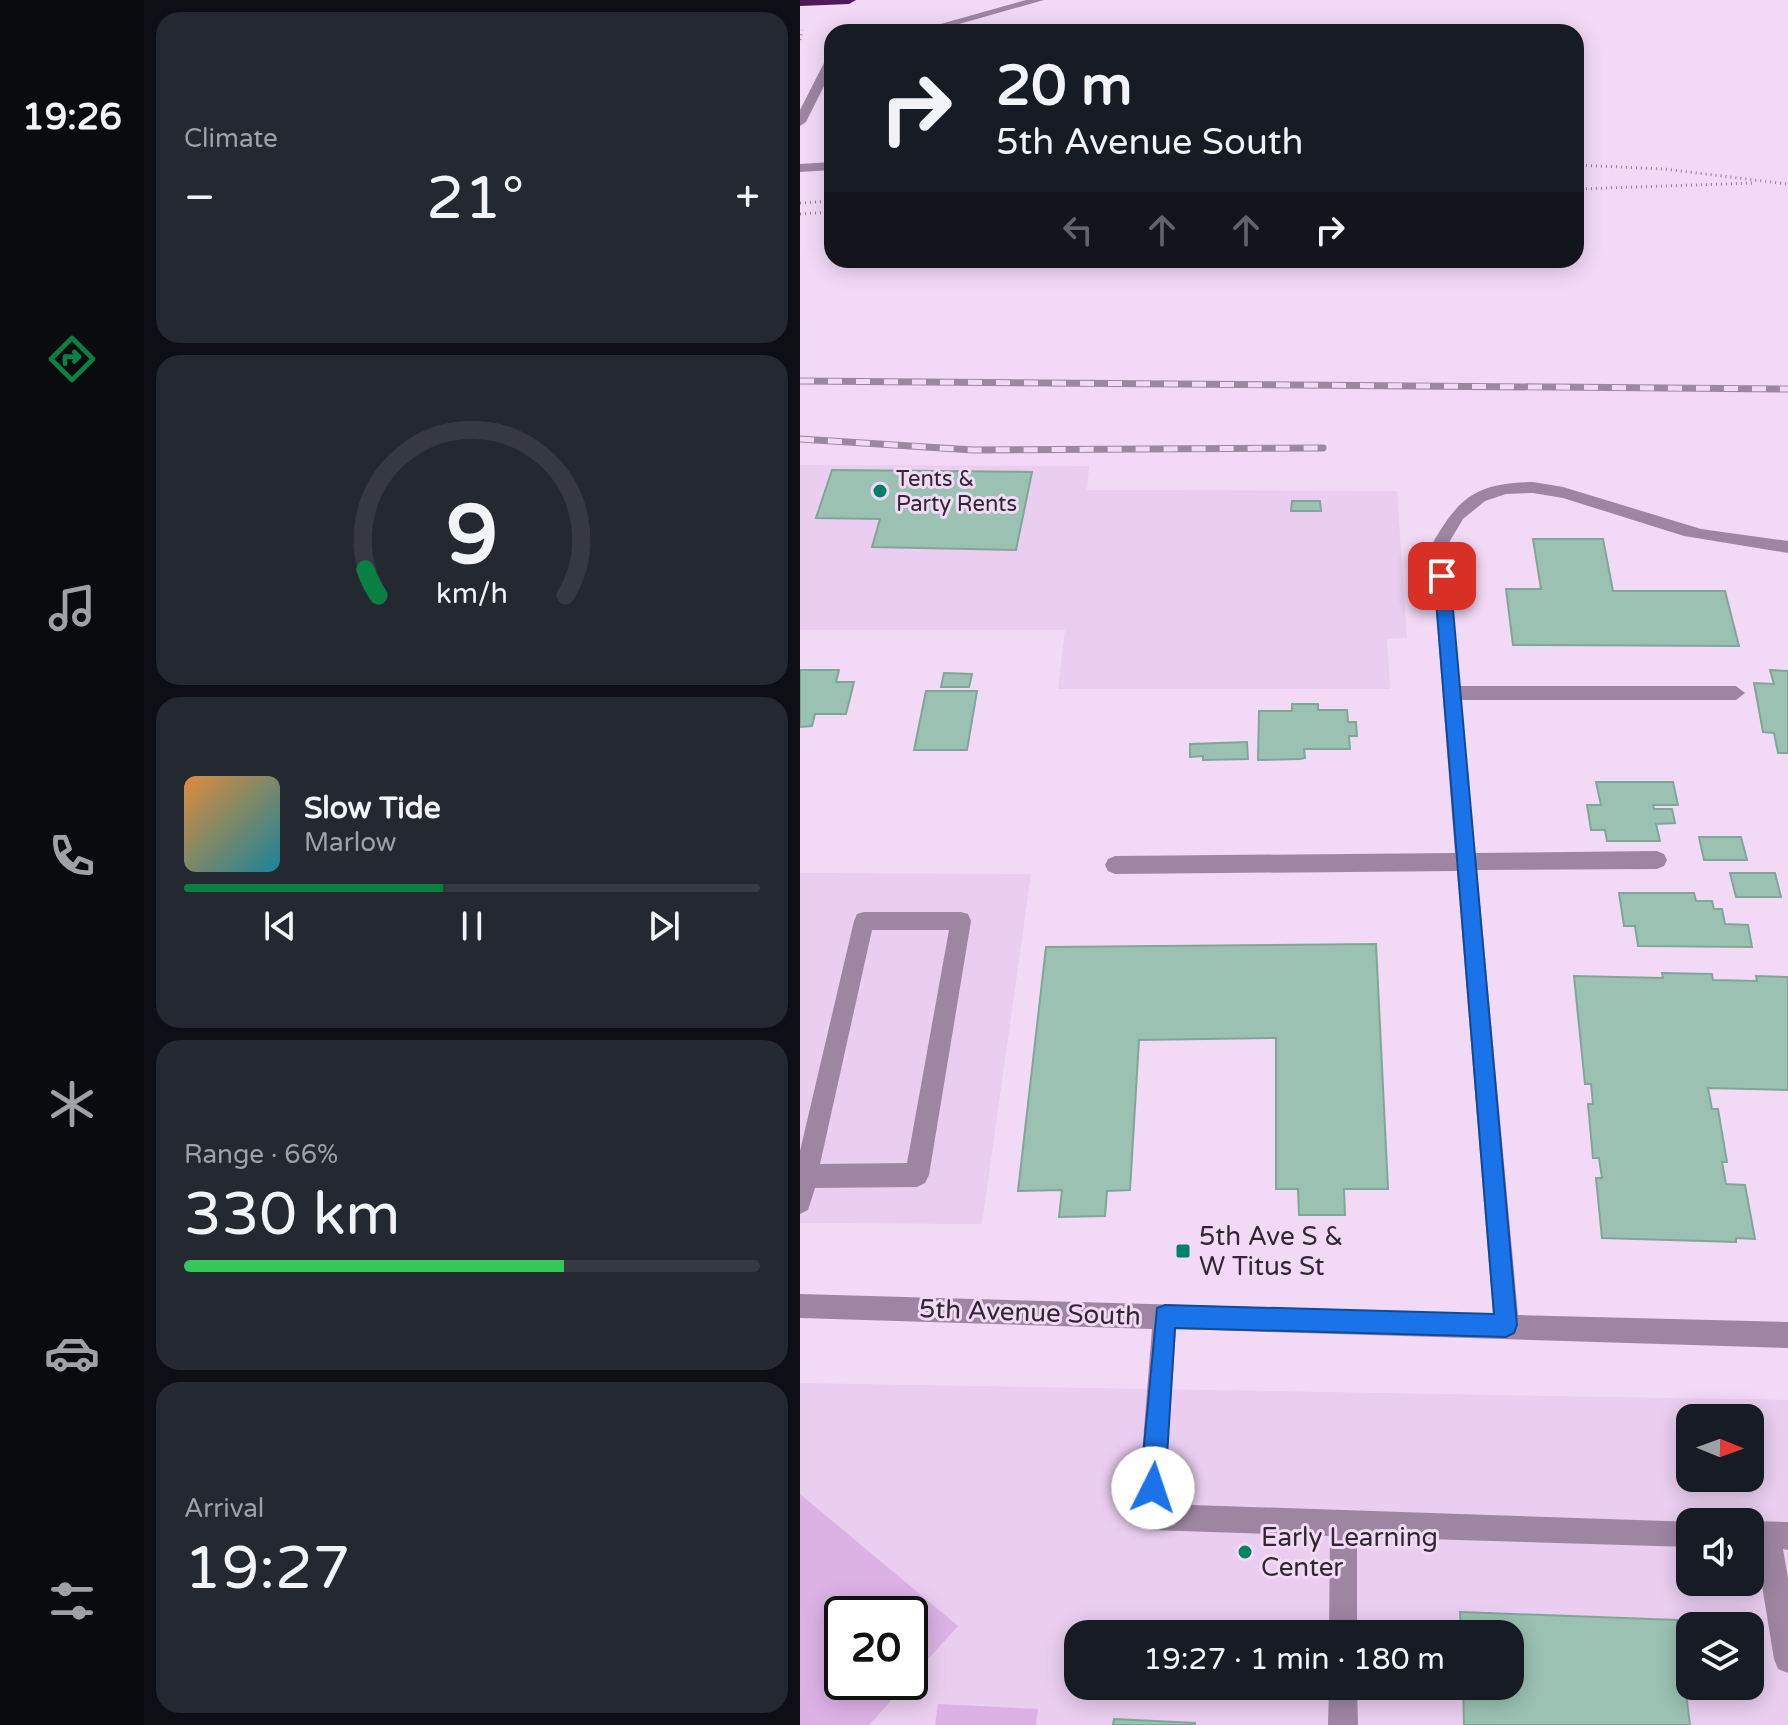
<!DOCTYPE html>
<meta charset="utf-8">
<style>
:root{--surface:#171b24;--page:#242831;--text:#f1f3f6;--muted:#9ea1a6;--line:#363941;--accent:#0b8043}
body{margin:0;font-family:"Varela Round",sans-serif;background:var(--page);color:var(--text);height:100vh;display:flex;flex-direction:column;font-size:30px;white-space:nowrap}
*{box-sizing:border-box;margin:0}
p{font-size:26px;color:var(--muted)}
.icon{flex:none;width:44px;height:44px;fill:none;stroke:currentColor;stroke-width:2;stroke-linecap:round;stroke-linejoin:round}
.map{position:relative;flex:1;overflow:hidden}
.side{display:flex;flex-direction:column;gap:12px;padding:12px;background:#0d0f14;width:656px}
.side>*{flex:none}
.top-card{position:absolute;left:24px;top:24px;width:760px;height:244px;border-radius:24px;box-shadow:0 4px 20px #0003;background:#171b24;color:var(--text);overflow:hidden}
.needle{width:52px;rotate:91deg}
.buttons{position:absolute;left:876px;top:1404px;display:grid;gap:16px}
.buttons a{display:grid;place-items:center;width:88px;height:88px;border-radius:16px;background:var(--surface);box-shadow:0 4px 20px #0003;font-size:40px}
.speed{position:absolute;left:24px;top:1596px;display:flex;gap:16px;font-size:40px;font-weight:700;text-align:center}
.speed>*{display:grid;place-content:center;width:104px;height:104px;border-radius:50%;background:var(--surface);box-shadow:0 4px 20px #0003;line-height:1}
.speed .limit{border:4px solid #111;border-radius:12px;background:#fff;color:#111}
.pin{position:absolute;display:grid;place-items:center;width:68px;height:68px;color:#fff;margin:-34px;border-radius:16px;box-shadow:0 4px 12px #0006}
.me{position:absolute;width:88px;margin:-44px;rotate:4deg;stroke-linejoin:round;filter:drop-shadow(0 0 6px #0008)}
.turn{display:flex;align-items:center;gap:28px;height:168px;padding:0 40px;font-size:36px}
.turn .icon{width:104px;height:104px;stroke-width:2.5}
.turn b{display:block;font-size:56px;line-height:68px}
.lanes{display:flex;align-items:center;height:76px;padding:0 40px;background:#0003;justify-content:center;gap:40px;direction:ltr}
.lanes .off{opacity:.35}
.big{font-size:60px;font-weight:600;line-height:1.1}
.side .card{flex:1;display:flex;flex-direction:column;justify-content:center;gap:12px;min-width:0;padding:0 28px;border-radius:24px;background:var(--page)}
.side .dial{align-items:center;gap:0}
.dial svg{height:208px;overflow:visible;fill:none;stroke:var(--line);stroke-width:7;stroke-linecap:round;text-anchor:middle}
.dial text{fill:var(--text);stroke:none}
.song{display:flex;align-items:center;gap:24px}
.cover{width:96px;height:96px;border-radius:12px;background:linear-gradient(135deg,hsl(30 70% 55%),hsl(190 70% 35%))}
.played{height:8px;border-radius:4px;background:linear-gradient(90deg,var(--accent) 45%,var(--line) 45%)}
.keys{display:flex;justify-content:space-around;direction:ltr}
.heat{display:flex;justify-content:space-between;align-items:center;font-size:44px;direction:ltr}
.charge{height:12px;border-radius:6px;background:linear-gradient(90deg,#34c759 66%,var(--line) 0)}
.trip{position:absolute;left:264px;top:1620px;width:460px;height:80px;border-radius:24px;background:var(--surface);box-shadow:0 4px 20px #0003;font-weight:600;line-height:80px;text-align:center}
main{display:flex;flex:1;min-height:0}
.tabs{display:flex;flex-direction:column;width:144px;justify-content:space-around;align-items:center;background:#090b0e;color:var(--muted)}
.tabs .icon{width:56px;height:56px}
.tabs .selected{color:var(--accent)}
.tabs b{font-size:36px;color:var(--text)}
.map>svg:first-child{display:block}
.built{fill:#eacdf0;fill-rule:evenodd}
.green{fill:#dcb2e5}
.building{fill:#9ac1b2;stroke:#80a698;stroke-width:2}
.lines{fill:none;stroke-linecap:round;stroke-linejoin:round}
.path{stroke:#918094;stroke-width:3;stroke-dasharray:1 4;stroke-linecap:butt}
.minor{fill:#9e86a3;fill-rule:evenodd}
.highway{fill:#4d1b57;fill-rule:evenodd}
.rail-casing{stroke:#9a899e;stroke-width:7}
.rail{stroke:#f2daf7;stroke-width:5;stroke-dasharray:14;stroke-linecap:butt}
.route{fill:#1a73e8;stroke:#114b97;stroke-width:2}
.poi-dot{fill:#008265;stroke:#f2daf7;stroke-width:3}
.labels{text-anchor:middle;stroke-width:6;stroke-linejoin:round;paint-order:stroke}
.poi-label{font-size:22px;fill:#302732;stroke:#f2daf7;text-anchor:start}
.near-poi-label{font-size:26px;fill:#302732;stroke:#f2daf7;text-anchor:start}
.near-street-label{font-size:26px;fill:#302732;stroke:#f2daf7}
</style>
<main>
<nav class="tabs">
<b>19:26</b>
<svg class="icon selected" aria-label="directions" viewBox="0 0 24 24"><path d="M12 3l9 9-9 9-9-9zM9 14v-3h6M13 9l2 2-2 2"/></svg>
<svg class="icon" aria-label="music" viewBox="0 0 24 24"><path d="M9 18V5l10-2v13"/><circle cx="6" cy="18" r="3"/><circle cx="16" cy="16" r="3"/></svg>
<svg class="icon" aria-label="phone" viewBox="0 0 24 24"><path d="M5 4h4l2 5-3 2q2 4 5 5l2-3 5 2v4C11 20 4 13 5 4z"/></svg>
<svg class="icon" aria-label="climate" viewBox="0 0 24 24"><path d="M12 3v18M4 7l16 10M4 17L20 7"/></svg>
<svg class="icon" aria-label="car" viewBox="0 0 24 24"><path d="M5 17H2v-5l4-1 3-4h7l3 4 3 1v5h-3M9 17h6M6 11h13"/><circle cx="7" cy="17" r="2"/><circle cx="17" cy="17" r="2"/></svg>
<svg class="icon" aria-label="filters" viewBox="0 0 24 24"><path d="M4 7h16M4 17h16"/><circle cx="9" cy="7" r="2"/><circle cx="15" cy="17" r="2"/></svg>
</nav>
<section class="side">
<div class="card"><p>Climate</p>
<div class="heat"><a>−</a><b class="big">21°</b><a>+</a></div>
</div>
<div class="card dial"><svg viewBox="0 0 100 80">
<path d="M14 69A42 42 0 1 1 86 69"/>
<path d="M14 69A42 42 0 0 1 9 59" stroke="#0b8043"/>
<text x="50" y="56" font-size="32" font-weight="700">9</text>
<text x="50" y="72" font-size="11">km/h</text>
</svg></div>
<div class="card">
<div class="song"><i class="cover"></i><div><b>Slow Tide</b><p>Marlow</p></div></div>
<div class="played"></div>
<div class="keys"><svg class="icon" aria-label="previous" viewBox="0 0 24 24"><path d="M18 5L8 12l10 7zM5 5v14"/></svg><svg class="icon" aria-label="pause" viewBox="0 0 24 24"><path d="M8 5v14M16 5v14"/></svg><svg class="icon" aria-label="next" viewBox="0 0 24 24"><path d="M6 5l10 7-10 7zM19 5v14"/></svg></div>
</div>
<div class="card"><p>Range · 66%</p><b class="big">330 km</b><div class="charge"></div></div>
<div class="card"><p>Arrival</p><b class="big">19:27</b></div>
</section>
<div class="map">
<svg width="988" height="1725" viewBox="0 0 988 1725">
<rect width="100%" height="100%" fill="#f2daf7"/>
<path class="built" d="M0,465L289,466L287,490L597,491L607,638L587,639L590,689H258L265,630H0Z
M0,873L231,874L182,1224L0,1223Z
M0,1383L988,1400V1725H0ZM890,1418H950V1478H890ZM890,1522H950V1582H890ZM42,1614H110V1682H42ZM890,1626H950V1686H890ZM278,1634H710V1686H278Z"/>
<path class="green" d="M0,1494L158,1626L110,1679V1614H42V1682H108L69,1725H0Z
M138,1704L238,1709L236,1725H135Z"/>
<path class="building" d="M32,470L232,472L216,550L72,547L80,519L16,518Z
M492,501H520L521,511H491Z
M733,539H803L813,591H925L939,646L713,645L706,589H741Z
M0,670H39L36,682H54L46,714H15L12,726L0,727Z
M970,670L988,671V753H978L974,733L963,732L954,683L974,684Z
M144,673L172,674L169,687H141Z
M126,691H177L167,750H114Z
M492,704H518V710H547L548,722H556L557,736H549L550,749H504L505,758L500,759L458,760L459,711H492Z
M447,742L448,759L403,760V756L390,757V744Z
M796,782H873L878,805H853L854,809H872L875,823L856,824L860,841H807L805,830H791L787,805H801Z
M899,837H941L947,860H904Z
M930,873H975L981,897H936Z
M819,893H894L896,901H912L914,909H922L925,924L948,925L952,947L838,946L835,926H824Z
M576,944L588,1189H544L545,1215H499L498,1189H476V1038L339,1040L330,1190L307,1191L305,1216L259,1217L262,1190L218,1191L246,947Z
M862,973L912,974L913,980L957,981L956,976L988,977V1090L908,1088L912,1109H918L927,1162H922L926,1184L945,1185L955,1239L936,1238V1242L802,1238L796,1178H802L799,1158H793L788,1104H793L791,1084H785L774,976L863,978Z
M660,1612L877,1620L890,1725H664L663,1686H710V1634H661Z
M314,1719L395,1723V1725H313Z"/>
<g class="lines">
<path class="path" d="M0,40L2,30
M776,165L864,169L988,184
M776,189L955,183
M0,203L32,201
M0,214L32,212"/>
<path class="minor" d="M226,0H244L131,32H112Z
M32,56V70L6,122L0,126V110L26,59Z
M32,162V170L0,172V164Z
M733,482L763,487L901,529L988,541V553L884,536L763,498L733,493L706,494L685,501L663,519L647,546L660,686H936L945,693L936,700H661L675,853L857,851L864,854L867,860L864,866L857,869L677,870L718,1315L988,1322V1348L376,1329L364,1504L896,1522H890V1547L557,1537V1634H529L530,1536L350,1530L340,1527L337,1517L352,1329L0,1318V1294L693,1314L657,871L315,874L308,871L305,865L308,859L315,856L655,853L631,546C659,497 675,483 733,482Z
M64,912H161L168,914L171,921L129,1175L125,1183L117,1187L15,1188L8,1210L0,1214V1151L54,921L57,914ZM72,930H149L107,1163L20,1164Z
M950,1521L988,1522V1550L983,1549L988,1578V1673L978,1669L974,1659L956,1549H950Z
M529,1686H557L558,1725H528Z"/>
<path class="highway" d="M0,0H56L49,4L0,6Z"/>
<defs>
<path id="rail" d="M0,381L988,389
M0,439L173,450L523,448"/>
</defs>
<use href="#rail" class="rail-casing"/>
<use href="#rail" class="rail"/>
</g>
<path class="route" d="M642,570L650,576L717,1325L714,1333L706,1337L375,1328L365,1488L361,1497L353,1500L344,1497L340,1488L357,1308L365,1305L694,1314L634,576Z"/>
<g class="poi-dot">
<circle cx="80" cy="491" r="8"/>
<rect x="375" y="1243" width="16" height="16" rx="4"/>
<circle cx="445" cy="1552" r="8"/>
</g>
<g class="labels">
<g class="poi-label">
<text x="96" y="486">Tents &amp;<tspan x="96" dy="25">Party Rents</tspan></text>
</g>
<g class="near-poi-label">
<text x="399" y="1245">5th Ave S &amp;<tspan x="399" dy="30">W Titus St</tspan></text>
<text x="461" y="1546">Early Learning<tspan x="461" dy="30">Center</tspan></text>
</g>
<g class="near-street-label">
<text transform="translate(230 1312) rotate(2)" y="9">5th Avenue South</text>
</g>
</g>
</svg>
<div class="buttons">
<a><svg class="needle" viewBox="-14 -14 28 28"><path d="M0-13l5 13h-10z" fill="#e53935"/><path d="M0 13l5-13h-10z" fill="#9ea1a6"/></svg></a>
<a><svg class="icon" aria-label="sound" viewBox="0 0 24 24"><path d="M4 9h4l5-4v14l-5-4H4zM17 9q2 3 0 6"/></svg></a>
<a><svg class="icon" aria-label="layers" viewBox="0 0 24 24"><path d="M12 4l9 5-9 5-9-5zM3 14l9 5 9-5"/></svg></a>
</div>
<div class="speed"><div class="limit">20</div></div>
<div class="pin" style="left:642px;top:576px;background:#d93025"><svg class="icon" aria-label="arrive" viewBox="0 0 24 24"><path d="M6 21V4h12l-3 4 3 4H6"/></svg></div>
<svg class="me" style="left:353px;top:1488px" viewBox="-20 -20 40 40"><circle r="19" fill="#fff"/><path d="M0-13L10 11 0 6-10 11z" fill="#1a73e8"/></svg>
<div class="trip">19:27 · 1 min · 180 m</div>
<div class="top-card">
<div class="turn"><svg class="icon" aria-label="right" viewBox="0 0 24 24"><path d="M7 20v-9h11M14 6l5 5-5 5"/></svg><div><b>20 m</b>5th Avenue South</div></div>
<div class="lanes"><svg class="icon off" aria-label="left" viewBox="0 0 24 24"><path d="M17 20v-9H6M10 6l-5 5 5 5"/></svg><svg class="icon off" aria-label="ahead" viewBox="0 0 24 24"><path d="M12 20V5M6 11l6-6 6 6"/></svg><svg class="icon off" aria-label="ahead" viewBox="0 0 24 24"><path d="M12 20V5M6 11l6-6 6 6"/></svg><svg class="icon" aria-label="right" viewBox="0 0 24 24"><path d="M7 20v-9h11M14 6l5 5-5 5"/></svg></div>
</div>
</div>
</main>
